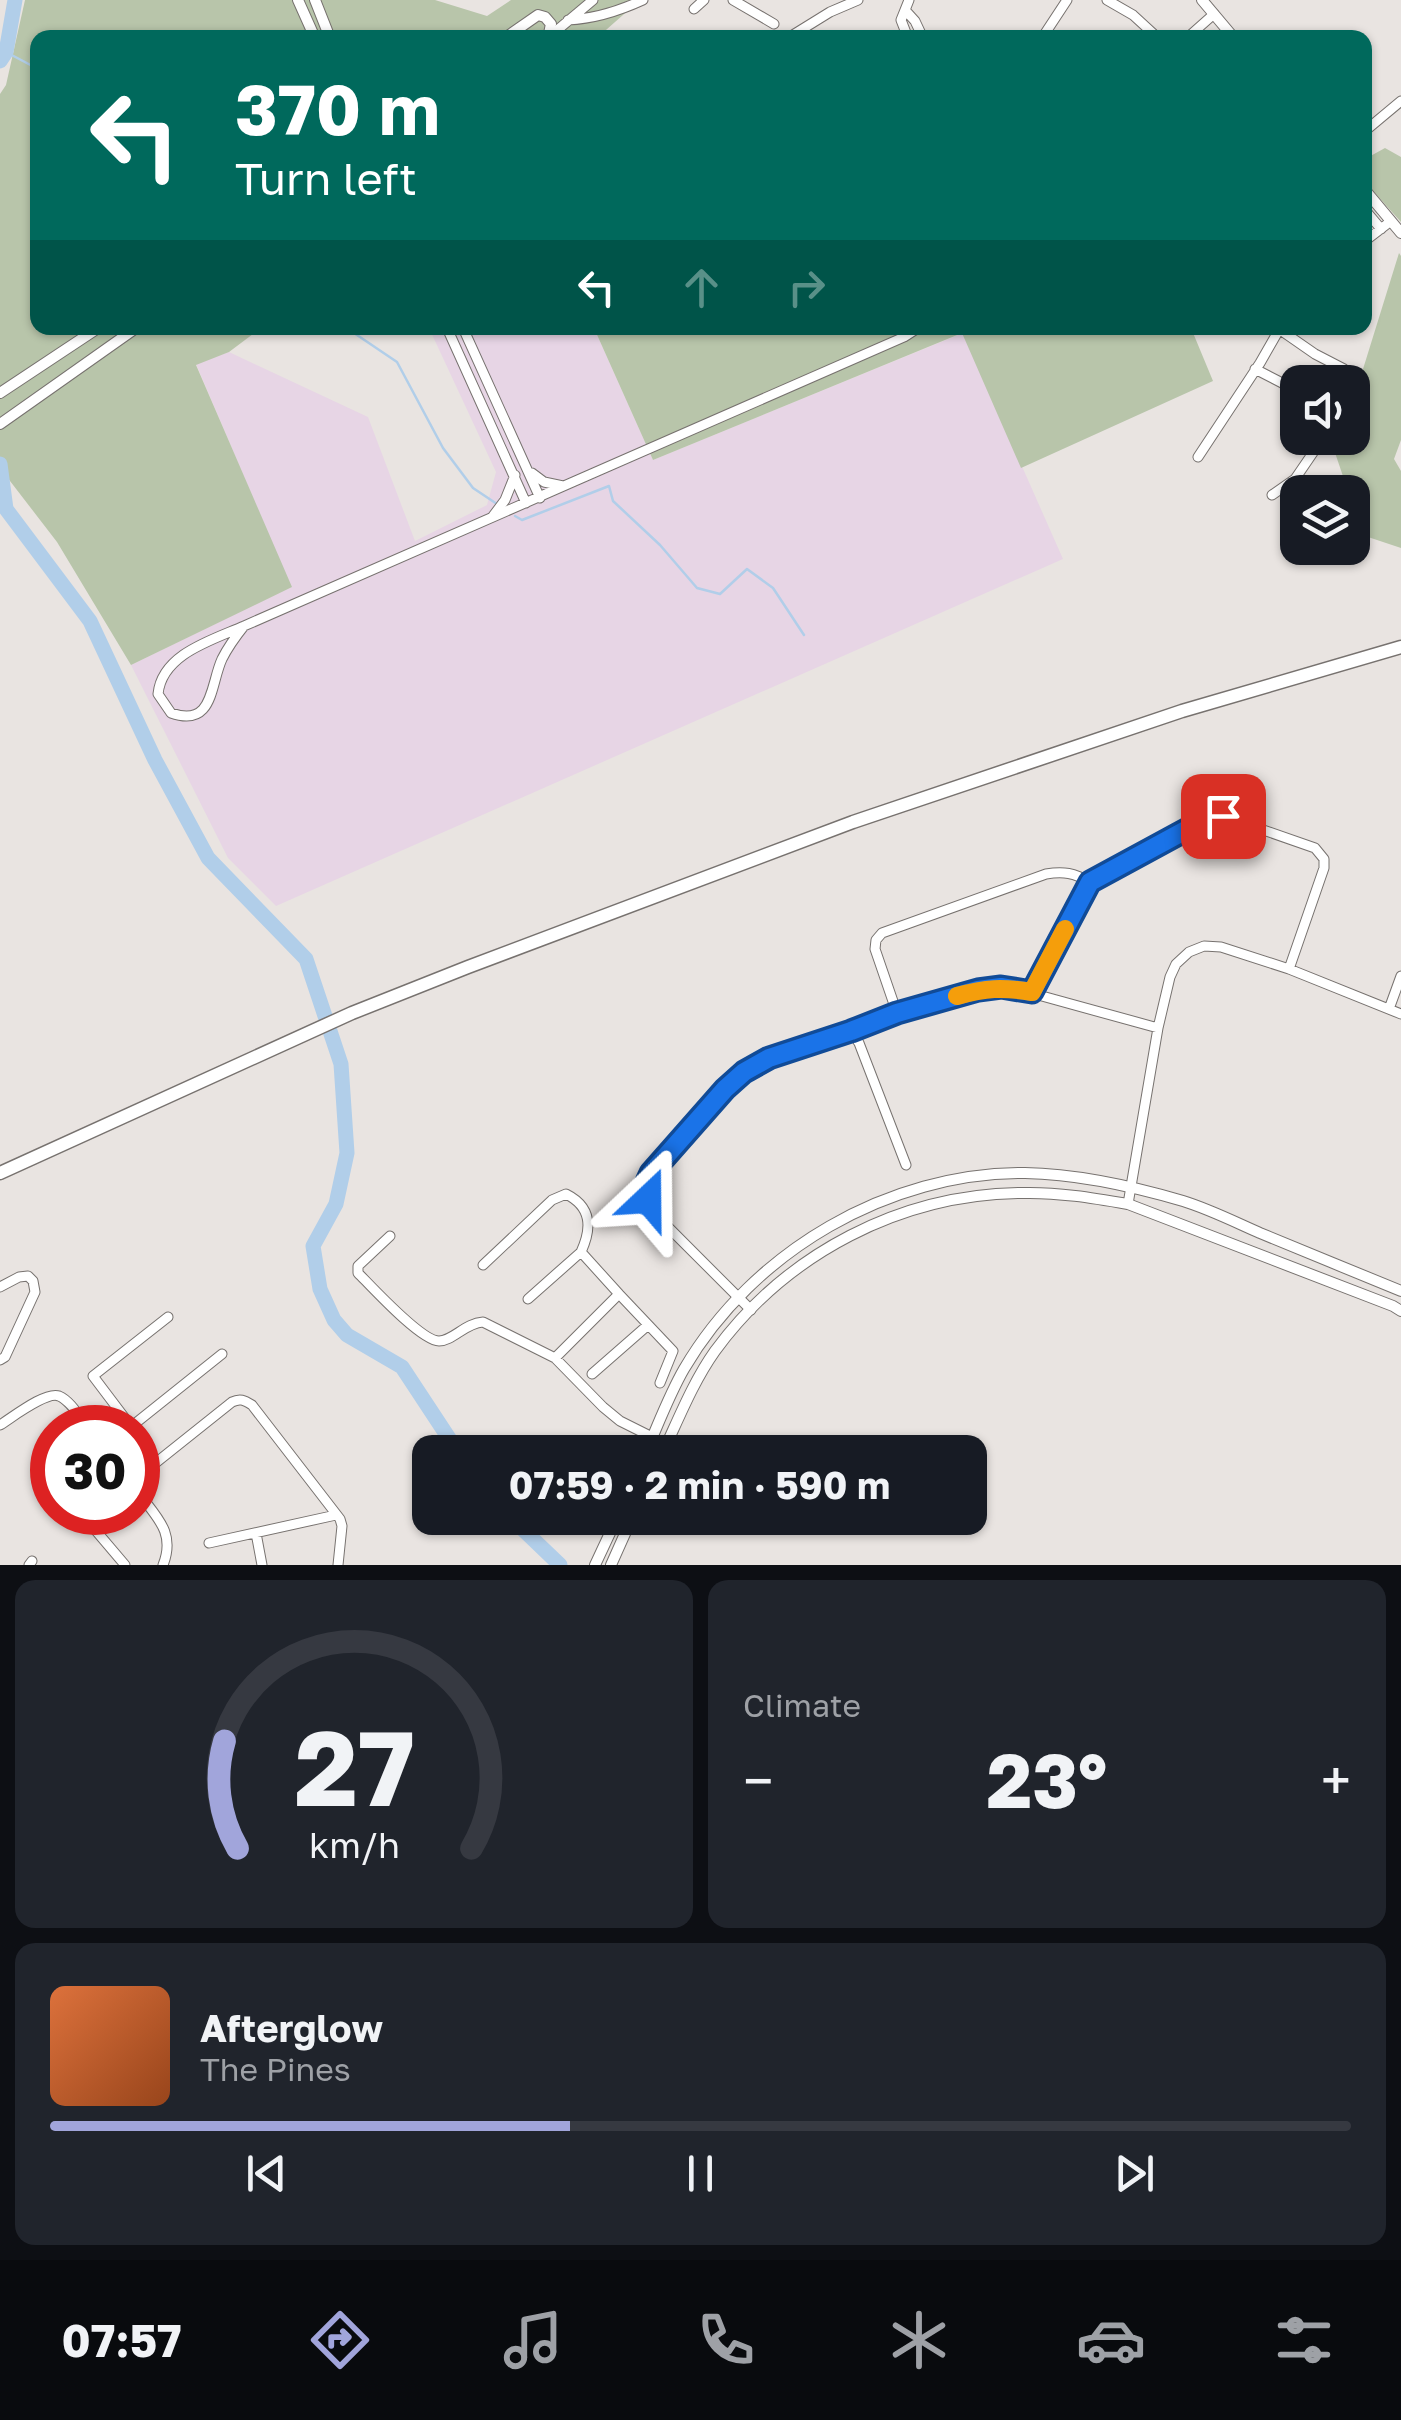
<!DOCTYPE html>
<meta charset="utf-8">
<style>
:root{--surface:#171b24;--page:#20242c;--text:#f1f3f6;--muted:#9ea1a6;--line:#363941;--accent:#a1a5db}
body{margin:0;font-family:"Golos Text",sans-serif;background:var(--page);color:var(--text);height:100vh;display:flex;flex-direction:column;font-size:38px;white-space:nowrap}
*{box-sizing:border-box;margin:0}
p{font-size:32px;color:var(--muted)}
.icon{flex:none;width:55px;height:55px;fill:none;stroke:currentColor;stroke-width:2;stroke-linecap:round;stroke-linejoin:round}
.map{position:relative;height:1565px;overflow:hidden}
.side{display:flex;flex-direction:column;gap:15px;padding:15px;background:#0d0f14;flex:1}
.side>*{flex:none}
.hud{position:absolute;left:30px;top:30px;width:1342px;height:305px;border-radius:20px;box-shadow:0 2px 8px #0004;background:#00695c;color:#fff;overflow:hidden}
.controls{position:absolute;left:1280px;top:365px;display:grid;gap:20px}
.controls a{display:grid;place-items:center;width:90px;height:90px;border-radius:20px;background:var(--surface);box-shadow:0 2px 8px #0004;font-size:50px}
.speed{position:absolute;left:30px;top:1405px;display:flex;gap:20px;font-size:50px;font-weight:700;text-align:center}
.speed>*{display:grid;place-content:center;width:130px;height:130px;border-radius:50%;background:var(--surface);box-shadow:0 2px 8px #0004;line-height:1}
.speed .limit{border:15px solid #d22;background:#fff;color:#111}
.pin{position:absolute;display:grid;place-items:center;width:85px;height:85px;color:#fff;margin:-42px;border-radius:20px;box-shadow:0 5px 15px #0006}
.me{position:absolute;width:110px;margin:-55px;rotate:23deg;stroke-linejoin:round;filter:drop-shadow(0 0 8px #0008)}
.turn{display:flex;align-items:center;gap:35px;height:210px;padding:0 40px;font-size:45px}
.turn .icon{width:130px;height:130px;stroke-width:2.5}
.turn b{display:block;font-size:70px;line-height:85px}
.lanes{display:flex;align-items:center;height:95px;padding:0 40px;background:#0003;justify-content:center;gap:50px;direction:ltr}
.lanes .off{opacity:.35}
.big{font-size:75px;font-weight:700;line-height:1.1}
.side .tile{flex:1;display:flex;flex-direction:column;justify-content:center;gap:15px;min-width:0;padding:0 35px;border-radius:20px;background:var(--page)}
.side .dial{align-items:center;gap:0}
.dial svg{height:260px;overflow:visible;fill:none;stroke:var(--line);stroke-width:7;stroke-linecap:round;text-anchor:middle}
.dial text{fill:var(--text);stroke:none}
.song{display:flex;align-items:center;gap:30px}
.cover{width:120px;height:120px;border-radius:15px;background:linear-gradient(135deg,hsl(20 70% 55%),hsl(20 70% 35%))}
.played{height:10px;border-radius:5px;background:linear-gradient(90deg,var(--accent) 40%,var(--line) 40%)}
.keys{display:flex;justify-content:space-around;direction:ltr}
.heat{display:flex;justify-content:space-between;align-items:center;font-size:55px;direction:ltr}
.side .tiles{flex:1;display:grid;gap:15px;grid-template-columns:1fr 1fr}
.tile:last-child{grid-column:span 2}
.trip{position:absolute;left:412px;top:1435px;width:575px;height:100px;border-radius:20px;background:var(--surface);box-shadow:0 2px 8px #0004;font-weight:700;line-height:100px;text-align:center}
.menu{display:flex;height:160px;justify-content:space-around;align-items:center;background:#090b0e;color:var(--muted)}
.menu .icon{width:70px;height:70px}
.menu .active{color:var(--accent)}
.menu b{font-size:45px;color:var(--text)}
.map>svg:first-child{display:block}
.industrial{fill:#e7d5e5}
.green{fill:#b8c5aa}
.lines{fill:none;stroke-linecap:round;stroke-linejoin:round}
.stream{stroke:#b1cee9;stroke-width:2.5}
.river{stroke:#b1cee9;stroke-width:15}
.minor-casing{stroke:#77726f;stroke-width:11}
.tertiary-casing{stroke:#77726f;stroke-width:12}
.secondary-casing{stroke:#77726f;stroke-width:15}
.minor{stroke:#fff;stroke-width:9}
.tertiary{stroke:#fff;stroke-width:10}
.secondary{stroke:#fff;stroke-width:12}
.route-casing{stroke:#114b97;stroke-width:25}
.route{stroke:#1a73e8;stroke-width:18}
.slow{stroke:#f59e0b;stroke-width:18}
</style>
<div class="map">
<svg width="1401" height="1565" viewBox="0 0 1401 1565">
<rect width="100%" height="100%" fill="#e9e4e1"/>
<path class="industrial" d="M429,328H594L653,460L963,333L1063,559L276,906L228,858L131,665L291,587L196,364L229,352L368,417L415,541L487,505L496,472Z"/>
<path class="green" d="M25,0H435L487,16L511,0H640L598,37L38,38V328H261L229,352L196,365L292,587L131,665L57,542L0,468V94L6,85Z
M1385,148L1401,157V222L1365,182V159Z
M1399,253L1401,256V440L1394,459L1401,471V548L1353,532L1352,492H1346L1347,488L1330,438H1352L1353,394L1359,382Z
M594,328H1191L1213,381L1021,468L962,333L653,460Z"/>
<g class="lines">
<path class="stream" d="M6,52L38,69
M340,328L354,333L397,362L443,448L473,488L500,506
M515,516L522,520L609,486L613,501L660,545L697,588L720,594L747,569L773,588L804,635"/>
<path class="river" d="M0,61L6,52L15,0
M0,464L6,509L90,621L155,760L208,858L306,959L341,1064L347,1153L336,1204L313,1246L320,1289L334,1320L347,1335L402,1367L458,1452
M511,1518L560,1565"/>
<defs>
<path id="minor" d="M733,0L774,24
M1107,0L1133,15L1158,38
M694,9L704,0
M905,10L915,21L923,38
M568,20C594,19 619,11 643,0
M549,37L593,0
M788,38L830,12L858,0
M908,38L901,20L909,0
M1042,38L1067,0
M1187,38L1214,14
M1365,131L1401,101
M1365,210L1381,229
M1365,241L1391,221
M447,328L526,503
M463,328L540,498
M1279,329L1315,354L1344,369L1358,380L1352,389
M1255,369L1286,385L1298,395
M1198,457L1260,363L1280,328
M532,473L544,482L563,486
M1272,495L1295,479L1323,438
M493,516L505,500L515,475
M244,626C236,636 228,647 222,659C210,685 214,728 171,713L158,694C162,654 212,640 244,626C464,530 684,433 904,337L918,328
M1031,993L1090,882L1216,816H1223L1315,848L1324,859V868L1289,969
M1389,1009L1401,976
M897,1013L875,949L876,940L882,933L1046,874C1064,871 1074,873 1090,882
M851,1031L859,1043L906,1165
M1128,1204L1158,1028L1170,977L1176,964L1189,952L1204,946L1221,947L1289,969L1401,1014
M390,1236L358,1266V1273C371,1286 421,1341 439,1341C453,1341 465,1323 483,1322L555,1358
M483,1265L552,1200L566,1194C592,1207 592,1228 581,1252
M0,1287L19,1277L28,1276L33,1281L35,1292L5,1357L0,1360
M619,1294L673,1351L660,1383
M528,1299L581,1252L619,1294L555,1358L603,1407L620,1421L652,1437
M751,1310L654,1213L645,1186L651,1173L725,1089L744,1072L769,1058L851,1031L897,1013L978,990L1001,987L1031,993L1158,1028
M592,1374L648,1325
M127,1421L93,1376L168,1317
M0,1425C13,1417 46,1391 59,1396C71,1401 80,1418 88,1428
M119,1428L127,1421L132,1426L222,1354
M48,1470L52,1476
M138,1477L232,1402C240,1398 244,1400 252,1405L340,1519L342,1526L338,1565
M138,1492C156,1517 176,1532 163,1565
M80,1512L125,1565
M256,1533L262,1565
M209,1543L336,1515
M29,1565L32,1561"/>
<path id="tertiary" d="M298,0L315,38
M315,0L330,38
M1202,0L1234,38
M505,38L538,15L545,17L551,24L548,38
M1365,190L1401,233
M0,393L98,328
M0,424L136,328
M646,1452C658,1425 669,1395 684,1369C753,1251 889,1172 1025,1173C1079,1174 1132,1186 1183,1201C1209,1209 1235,1222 1260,1233C1307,1252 1354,1272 1401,1291
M663,1452C679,1418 693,1382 715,1351C787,1253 901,1194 1022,1193C1057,1192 1093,1198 1128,1204L1393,1306L1401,1311
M595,1565L617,1518
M611,1565L632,1518"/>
<path id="secondary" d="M0,1173L352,1013L468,967L853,822L1182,711L1401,647"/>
</defs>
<use href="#minor" class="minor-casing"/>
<use href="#tertiary" class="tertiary-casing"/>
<use href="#secondary" class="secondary-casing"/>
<use href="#minor" class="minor"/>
<use href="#tertiary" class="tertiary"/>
<use href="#secondary" class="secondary"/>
</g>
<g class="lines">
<defs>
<path id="route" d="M648,1199L645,1186L651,1173L725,1089L744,1072L769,1058L851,1031L897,1013L978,990L1001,987L1032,992L1090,882L1208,818L1223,816"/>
</defs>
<use href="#route" class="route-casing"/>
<use href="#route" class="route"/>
<path class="slow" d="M957,996C986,988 1002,987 1032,992L1065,929"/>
</g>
</svg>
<div class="controls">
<a><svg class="icon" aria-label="sound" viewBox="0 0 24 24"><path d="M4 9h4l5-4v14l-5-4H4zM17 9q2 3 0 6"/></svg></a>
<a><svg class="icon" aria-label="layers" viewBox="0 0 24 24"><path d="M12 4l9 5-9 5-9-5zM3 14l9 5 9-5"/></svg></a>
</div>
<div class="speed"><div class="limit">30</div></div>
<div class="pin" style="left:1223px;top:816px;background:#d93025"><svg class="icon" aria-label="arrive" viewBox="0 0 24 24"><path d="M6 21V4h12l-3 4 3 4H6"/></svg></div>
<svg class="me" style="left:648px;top:1199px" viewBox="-20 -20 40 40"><path d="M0-17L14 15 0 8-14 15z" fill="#1a73e8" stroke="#fff" stroke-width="4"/></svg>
<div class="trip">07:59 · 2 min · 590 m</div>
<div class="hud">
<div class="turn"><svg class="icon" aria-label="left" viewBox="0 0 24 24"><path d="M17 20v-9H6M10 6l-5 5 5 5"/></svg><div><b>370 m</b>Turn left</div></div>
<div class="lanes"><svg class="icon" aria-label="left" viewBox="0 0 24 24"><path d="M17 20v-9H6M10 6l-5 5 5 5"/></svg><svg class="icon off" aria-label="ahead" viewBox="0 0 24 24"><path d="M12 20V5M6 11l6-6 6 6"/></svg><svg class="icon off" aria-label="right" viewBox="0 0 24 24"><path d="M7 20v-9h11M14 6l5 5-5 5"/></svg></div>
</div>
</div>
<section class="side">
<div class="tiles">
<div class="tile dial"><svg viewBox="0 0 100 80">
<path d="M14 69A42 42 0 1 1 86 69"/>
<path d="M14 69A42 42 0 0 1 10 36" stroke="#a1a5db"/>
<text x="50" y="56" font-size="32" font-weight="700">27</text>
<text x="50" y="72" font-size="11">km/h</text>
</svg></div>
<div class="tile"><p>Climate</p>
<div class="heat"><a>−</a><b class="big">23°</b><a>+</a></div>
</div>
<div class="tile">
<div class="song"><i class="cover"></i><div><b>Afterglow</b><p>The Pines</p></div></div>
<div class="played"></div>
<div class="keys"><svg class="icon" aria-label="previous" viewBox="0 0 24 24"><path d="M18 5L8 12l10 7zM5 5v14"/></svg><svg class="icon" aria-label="pause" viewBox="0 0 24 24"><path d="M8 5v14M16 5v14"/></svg><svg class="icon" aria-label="next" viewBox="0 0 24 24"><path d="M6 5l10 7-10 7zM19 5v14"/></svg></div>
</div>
</div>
</section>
<nav class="menu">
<b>07:57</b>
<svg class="icon active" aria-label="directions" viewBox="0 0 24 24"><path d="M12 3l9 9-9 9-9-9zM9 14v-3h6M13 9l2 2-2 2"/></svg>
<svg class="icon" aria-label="music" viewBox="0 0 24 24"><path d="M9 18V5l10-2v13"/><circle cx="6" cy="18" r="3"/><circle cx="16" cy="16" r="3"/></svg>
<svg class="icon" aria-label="phone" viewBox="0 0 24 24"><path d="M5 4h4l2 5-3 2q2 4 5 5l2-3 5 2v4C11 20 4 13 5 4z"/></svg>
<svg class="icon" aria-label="climate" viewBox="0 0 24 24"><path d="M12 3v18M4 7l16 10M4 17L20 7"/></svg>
<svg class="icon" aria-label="car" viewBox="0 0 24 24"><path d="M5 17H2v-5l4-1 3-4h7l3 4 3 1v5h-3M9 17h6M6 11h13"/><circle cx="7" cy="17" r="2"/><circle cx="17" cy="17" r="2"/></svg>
<svg class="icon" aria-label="filters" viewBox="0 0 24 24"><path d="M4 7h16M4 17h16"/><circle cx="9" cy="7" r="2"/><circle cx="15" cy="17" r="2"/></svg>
</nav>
